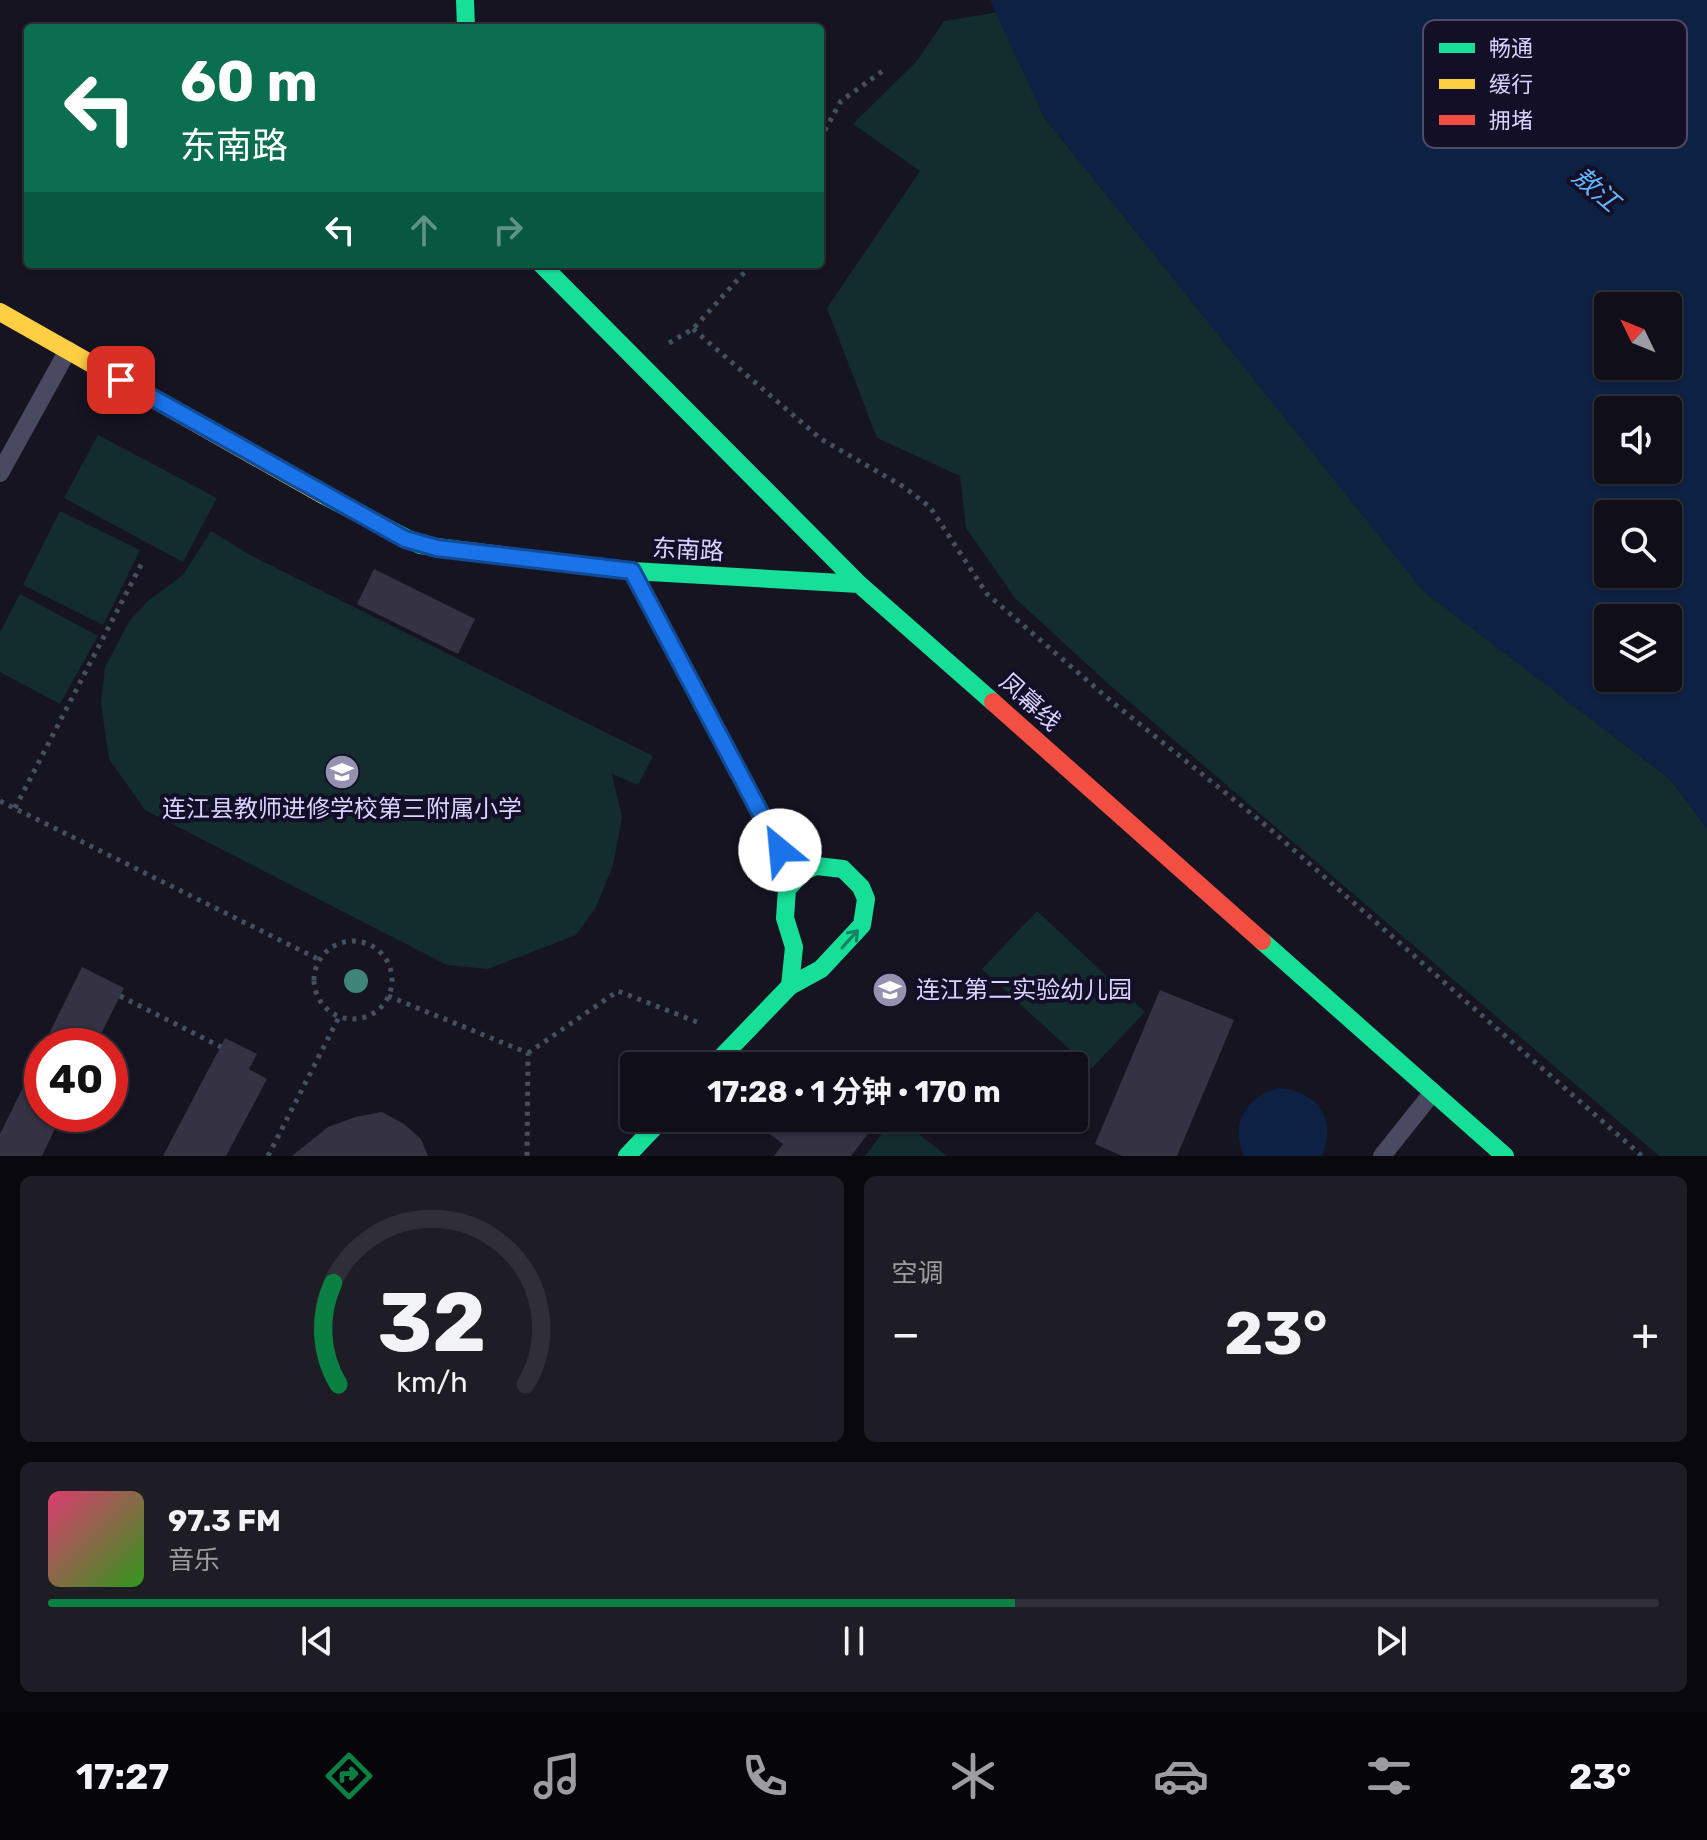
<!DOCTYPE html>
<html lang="zh">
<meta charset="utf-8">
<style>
:root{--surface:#100f19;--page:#1e1d26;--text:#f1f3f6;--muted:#9c9ca2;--line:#302f38;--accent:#0b8043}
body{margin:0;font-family:Rubik,"Noto Sans SC",sans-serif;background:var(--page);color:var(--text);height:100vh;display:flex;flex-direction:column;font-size:30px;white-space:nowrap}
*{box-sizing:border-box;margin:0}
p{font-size:26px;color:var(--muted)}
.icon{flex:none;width:44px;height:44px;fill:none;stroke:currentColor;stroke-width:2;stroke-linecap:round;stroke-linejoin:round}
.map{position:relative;height:1156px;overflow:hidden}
.drawer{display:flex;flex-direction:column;gap:20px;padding:20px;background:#09080e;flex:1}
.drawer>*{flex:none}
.guide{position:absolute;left:24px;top:24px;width:800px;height:244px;border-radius:8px;box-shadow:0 2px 6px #0004,0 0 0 2px var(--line);background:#0b6e4f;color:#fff;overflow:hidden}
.needle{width:52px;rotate:313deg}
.tools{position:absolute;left:1594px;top:292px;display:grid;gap:16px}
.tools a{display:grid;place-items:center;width:88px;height:88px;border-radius:8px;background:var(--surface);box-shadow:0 2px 6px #0004,0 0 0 2px var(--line);font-size:40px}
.speed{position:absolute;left:24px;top:1028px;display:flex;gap:16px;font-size:40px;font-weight:700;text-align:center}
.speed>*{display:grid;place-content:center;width:104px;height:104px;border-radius:50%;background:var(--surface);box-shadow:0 2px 6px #0004,0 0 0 2px var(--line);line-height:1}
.speed .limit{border:12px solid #d22;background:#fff;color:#111}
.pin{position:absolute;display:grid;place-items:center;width:68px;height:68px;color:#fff;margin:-34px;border-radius:16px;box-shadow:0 4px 12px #0006}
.me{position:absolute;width:88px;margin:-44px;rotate:332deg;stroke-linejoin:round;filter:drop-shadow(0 0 6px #0008)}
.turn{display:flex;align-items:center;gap:28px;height:168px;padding:0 24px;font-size:36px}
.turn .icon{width:104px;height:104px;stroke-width:2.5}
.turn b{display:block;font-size:56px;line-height:68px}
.lanes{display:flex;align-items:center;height:76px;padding:0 24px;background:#0003;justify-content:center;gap:40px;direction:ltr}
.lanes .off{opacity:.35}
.big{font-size:60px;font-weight:700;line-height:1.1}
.drawer .widget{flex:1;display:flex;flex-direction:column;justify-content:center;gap:12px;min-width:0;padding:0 28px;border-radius:12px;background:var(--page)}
.drawer .dial{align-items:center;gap:0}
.dial svg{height:208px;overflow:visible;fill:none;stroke:var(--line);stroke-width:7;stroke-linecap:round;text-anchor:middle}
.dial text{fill:var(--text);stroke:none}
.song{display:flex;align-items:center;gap:24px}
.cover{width:96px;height:96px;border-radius:12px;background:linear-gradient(135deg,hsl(340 70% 55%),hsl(110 70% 35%))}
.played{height:8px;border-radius:4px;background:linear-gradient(90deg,var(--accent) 60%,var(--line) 60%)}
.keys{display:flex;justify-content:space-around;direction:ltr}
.heat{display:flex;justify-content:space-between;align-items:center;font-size:44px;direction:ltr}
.drawer .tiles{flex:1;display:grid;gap:20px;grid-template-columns:1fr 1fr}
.widget:last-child{grid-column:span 2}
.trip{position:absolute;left:620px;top:1052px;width:468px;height:80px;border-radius:8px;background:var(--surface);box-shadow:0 2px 6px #0004,0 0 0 2px var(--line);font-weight:700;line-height:80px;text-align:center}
.dock{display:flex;height:128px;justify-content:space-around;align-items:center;background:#06060a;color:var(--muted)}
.dock .icon{width:56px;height:56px}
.dock .current{color:var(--accent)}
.dock b{font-size:36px;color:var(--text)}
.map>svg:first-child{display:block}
.green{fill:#132c2d}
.water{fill:#0d2144;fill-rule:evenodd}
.building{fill:#343243}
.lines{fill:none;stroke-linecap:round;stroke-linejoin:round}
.path{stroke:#44505f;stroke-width:5;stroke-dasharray:4 6;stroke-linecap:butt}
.lane{stroke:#4a4962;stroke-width:18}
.fast{stroke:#16e098;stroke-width:18}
.slow{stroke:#ffcf43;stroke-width:18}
.jam{stroke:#f24e42;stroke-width:18}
.tree{fill:#3e8478}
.oneway{stroke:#158265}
.route-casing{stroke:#114b97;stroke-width:20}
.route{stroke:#1a73e8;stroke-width:14}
.labels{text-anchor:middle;stroke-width:8;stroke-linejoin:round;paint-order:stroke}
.street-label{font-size:24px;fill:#d9d4ff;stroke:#130f26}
.poi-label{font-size:24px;fill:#d9d4ff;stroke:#130f26}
.water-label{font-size:26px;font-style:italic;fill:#62b6ff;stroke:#130f26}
.key{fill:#130f26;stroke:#4e4a67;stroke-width:2}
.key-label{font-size:22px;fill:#d9d4ff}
</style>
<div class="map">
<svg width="1707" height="1156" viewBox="0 0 1707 1156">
<rect width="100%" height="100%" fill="#161421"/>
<path class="green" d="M998,12L1044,117L1423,590L1671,780L1707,828V1156H1659L1104,680L1015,598L966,528L960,476L877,438L827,308L920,171L853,124L917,61L944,21Z
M98,435L217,498L183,562L64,498Z
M60,511L140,550L103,625L23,585Z
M211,531L252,556L653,756L638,785L612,774L622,818L613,865L595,909L576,935L488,969L447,965L145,810L109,759L101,704L105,667L130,620L149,600L183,575Z
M20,594L98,636L60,704L0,672V632Z
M1037,911L1145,1012L1091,1069L982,969Z
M894,1118H898L947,1156H865Z"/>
<path class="water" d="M990,0H1707V828L1671,780L1423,591L1044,117ZM1608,306H1668V366H1608ZM1608,410H1668V470H1608ZM1608,514H1668V574H1608ZM1608,618H1668V678H1608Z
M1278,1088C1314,1089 1340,1120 1321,1156H1244C1230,1124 1245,1097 1278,1088Z"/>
<path class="building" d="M374,569L475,619L458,654L357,604Z
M82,967L124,988L95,1046H43Z
M1160,990L1234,1020L1177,1156H1122L1095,1144Z
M225,1038L257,1054L249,1069L267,1079L226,1156H163Z
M42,1049V1114H62L42,1156H0V1134Z
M382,1112L404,1124L421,1139L428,1156H292L328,1127L355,1117Z
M771,1118H880L851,1156H774L783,1144L763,1129Z"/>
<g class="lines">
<path class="path" d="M820,139L841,101L884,70
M693,329L821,439L904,487L930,507L987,594L1111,701L1263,823L1642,1156
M669,343L693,329L752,264
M0,801L320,960
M15,808L143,561
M314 980a39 39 0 1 1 78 0a39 39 0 1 1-78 0Z
M120,996L221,1047
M388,996L528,1053L527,1156
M528,1053L618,991L702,1024
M268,1156L339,1017"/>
<path class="lane" d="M0,473L68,350
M1382,1156L1433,1092"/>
<path class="fast" d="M465,0L466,28
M541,264L859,584L993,702
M323,495L420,545L632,571L859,584
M632,571L795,878
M1262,941L1505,1156
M713,1066L790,986L821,969L862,925L866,899L861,887L843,869L817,866L805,870L787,889L785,918L794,947L790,986
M627,1156L663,1118"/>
<path class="slow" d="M0,312L323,495"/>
<path class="jam" d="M993,702L1262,941"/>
</g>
<circle class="tree" cx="356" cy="981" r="12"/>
<defs><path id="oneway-shaft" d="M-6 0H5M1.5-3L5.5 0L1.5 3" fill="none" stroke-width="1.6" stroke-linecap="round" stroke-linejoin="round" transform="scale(2)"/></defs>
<use class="oneway" href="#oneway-shaft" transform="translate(850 939) rotate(-48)"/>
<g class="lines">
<defs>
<path id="route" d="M121,380L405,539L437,548L632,571L780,850"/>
</defs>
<use href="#route" class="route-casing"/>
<use href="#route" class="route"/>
</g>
<defs>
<symbol id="school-disc" viewBox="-11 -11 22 22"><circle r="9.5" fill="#9591b1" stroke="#130f26"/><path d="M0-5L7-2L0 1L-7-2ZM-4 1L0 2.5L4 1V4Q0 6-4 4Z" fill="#fff"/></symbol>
</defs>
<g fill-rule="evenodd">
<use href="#school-disc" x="322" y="752" width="40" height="40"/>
<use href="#school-disc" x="870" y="970" width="40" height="40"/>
</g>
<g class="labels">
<g class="street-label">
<text transform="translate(688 550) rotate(3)" y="8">东南路</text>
<text transform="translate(1030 702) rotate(42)" y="8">凤幕线</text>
</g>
<g class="poi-label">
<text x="342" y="817">连江县教师进修学校第三附属小学</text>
<text x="916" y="998" text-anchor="start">连江第二实验幼儿园</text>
</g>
<g class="water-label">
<text transform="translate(1596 189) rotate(41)" y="9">敖江</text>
</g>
</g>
<rect x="1423" y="20" width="264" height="128" rx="12" class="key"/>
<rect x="1439" y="43" width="36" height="10" fill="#16e098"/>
<rect x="1439" y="79" width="36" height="10" fill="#ffcf43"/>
<rect x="1439" y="115" width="36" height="10" fill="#f24e42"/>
<g class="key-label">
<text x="1489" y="56">畅通</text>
<text x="1489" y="92">缓行</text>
<text x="1489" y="128">拥堵</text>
</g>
</svg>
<div class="tools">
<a><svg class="needle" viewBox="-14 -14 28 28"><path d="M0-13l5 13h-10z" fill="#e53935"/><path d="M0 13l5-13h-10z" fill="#9c9ca2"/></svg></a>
<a><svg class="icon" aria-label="sound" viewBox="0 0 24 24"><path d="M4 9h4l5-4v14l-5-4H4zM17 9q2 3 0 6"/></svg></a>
<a><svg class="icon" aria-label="search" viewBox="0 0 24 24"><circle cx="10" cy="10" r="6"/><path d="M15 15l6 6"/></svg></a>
<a><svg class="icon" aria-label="layers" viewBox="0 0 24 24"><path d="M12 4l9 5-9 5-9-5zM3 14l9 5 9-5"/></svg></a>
</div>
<div class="speed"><div class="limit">40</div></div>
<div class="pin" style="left:121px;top:380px;background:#d93025"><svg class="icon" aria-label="arrive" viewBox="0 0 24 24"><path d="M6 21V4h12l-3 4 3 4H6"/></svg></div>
<svg class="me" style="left:780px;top:850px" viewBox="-20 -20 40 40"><circle r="19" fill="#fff"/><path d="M0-13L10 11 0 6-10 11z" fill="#1a73e8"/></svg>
<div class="trip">17:28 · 1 分钟 · 170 m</div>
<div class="guide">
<div class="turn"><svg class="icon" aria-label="left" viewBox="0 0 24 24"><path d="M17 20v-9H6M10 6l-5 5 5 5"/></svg><div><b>60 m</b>东南路</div></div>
<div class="lanes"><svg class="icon" aria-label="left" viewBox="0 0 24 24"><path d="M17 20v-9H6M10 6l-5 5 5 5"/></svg><svg class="icon off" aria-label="ahead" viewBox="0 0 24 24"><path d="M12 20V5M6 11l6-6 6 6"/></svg><svg class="icon off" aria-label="right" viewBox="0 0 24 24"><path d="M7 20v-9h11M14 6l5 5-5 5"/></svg></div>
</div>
</div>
<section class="drawer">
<div class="tiles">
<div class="widget dial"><svg viewBox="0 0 100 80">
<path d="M14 69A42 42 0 1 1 86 69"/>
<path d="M14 69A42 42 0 0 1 12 30" stroke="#0b8043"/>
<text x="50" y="56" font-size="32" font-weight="700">32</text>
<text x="50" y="72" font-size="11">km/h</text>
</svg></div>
<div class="widget"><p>空调</p>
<div class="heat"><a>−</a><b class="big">23°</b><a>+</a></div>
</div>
<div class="widget">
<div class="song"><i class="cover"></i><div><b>97.3 FM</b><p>音乐</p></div></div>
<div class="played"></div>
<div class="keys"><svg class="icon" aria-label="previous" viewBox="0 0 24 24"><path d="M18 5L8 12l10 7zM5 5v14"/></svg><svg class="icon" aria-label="pause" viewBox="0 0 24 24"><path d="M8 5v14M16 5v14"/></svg><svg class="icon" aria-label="next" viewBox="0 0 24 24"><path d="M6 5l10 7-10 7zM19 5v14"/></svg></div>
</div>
</div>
</section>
<nav class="dock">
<b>17:27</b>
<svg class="icon current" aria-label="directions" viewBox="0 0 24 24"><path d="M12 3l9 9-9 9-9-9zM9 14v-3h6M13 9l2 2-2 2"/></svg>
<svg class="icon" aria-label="music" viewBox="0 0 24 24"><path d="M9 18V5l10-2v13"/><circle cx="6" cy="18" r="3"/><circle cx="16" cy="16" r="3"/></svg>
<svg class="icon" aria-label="phone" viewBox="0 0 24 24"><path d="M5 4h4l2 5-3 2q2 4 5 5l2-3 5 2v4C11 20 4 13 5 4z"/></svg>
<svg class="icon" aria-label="climate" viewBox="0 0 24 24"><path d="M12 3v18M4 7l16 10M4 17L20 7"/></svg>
<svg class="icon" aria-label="car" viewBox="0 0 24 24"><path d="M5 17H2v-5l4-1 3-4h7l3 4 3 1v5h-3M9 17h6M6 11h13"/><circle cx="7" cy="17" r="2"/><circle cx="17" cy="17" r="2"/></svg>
<svg class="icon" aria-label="filters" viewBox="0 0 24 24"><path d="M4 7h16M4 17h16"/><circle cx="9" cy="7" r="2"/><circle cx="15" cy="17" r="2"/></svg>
<b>23°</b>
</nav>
